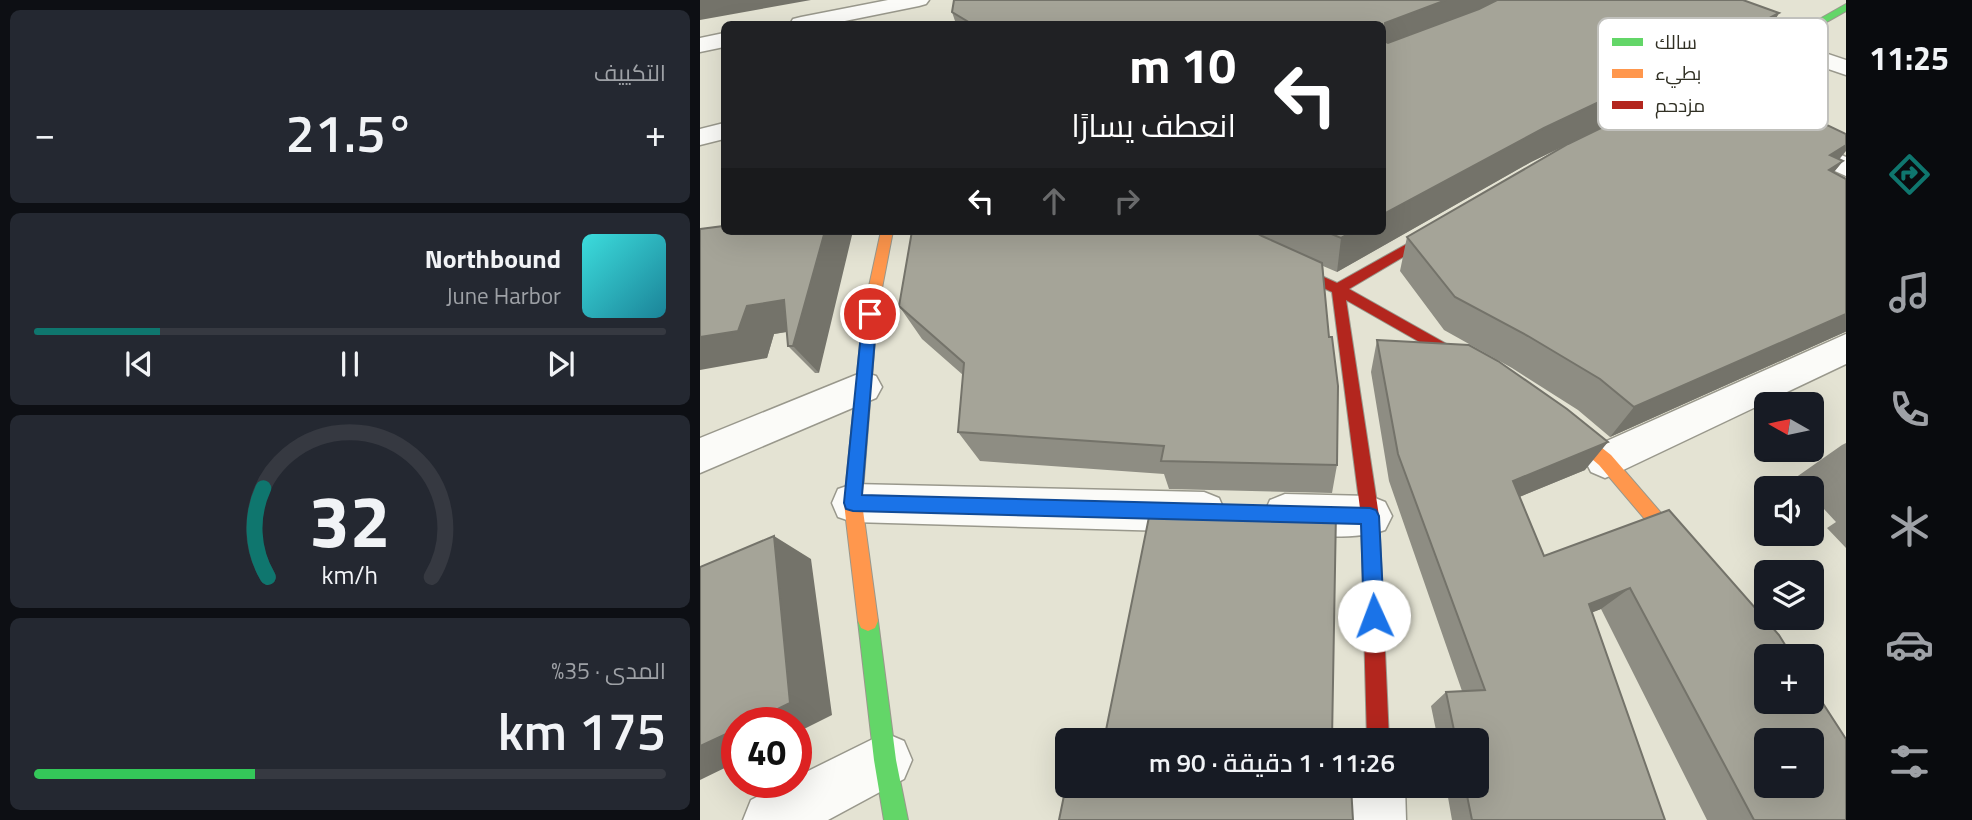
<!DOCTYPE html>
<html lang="ar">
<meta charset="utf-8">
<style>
:root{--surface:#171b24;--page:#242831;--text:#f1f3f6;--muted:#9ea1a6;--line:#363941;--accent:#0f766e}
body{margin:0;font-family:"Titillium Web",Cairo,sans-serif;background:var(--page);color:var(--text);direction:rtl;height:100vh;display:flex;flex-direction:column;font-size:26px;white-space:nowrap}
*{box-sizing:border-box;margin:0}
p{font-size:23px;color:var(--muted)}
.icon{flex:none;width:38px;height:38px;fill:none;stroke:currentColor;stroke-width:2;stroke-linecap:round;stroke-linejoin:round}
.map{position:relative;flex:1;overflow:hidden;direction:ltr}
.details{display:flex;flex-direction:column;gap:10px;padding:10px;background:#0d0f14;width:700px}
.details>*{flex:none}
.banner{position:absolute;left:21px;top:21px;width:665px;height:214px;border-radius:10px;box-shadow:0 7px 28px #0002;direction:rtl;background:#202124;color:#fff;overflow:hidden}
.needle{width:46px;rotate:279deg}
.tools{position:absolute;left:1054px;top:392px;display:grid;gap:14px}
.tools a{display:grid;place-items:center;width:70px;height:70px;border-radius:10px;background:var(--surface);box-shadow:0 7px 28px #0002;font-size:35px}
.speed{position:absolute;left:21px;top:707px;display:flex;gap:14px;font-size:35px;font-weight:700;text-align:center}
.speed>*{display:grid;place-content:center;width:91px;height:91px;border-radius:50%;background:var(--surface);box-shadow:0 7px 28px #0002;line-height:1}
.speed .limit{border:10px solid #d22;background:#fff;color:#111}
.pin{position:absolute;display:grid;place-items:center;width:60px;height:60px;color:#fff;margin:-30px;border:4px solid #fff;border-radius:50%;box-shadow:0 2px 7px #0007}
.me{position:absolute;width:77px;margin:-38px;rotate:358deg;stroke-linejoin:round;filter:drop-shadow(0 0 5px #0008)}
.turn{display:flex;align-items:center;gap:24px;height:147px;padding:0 35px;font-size:32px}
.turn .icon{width:91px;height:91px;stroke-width:2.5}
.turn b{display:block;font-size:49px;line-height:60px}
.lanes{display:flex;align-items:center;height:66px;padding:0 35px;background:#0003;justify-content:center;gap:35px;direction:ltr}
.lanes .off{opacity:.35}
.big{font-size:52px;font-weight:600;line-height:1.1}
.details .widget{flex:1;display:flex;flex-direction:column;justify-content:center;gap:10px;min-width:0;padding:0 24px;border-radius:10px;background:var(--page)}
.details .dial{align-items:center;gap:0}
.dial svg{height:182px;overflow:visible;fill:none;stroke:var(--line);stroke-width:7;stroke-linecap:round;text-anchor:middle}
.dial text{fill:var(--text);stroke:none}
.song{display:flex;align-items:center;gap:21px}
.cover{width:84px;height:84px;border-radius:10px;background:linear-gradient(135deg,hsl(180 70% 55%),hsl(190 70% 35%))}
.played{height:7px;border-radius:4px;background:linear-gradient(90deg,var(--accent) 20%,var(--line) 20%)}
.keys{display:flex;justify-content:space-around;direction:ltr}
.heat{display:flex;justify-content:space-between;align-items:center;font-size:38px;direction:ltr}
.charge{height:10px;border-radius:5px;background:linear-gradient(90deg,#34c759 35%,var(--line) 0)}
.trip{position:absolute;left:355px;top:728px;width:434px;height:70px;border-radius:10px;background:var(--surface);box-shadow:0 7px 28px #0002;font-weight:600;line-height:70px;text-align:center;direction:rtl}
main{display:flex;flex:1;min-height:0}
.tab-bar{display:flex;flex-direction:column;width:126px;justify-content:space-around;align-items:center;background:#090b0e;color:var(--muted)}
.tab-bar .icon{width:49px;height:49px}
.tab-bar .on{color:var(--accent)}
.tab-bar b{font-size:32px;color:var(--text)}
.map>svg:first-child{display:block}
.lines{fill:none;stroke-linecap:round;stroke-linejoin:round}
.street-casing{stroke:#99988c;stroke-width:3}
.fast-casing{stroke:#99988c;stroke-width:2}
.slow-casing{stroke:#99988c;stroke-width:2}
.jam-casing{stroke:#99988c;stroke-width:2}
.street{fill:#fbfbf8;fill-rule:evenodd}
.fast{fill:#63d668;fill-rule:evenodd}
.slow{fill:#ff974d;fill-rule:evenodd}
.jam{fill:#b3261e;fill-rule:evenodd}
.wall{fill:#8e8d83}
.shaded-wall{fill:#74736a}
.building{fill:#a5a498;stroke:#74736a;stroke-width:2;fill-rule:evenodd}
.route{fill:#1a73e8;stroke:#114b97;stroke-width:2}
.key{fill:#fff;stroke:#c1c1bd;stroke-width:2}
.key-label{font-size:19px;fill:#313024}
</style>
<main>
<nav class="tab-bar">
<b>11:25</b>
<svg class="icon on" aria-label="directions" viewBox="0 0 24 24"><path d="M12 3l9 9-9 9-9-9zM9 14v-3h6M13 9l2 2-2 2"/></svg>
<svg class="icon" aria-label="music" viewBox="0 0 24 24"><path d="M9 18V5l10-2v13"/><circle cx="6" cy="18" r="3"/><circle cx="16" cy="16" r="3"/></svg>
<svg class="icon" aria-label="phone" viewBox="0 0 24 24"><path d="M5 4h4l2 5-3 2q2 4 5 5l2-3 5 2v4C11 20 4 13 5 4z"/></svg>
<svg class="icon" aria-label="climate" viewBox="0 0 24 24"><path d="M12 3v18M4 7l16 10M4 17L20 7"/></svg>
<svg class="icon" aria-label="car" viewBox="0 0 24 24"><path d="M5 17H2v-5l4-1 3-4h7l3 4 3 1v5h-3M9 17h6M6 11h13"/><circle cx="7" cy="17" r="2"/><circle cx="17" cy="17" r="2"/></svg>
<svg class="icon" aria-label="filters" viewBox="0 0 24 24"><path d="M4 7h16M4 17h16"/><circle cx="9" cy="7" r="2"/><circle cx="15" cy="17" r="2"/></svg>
</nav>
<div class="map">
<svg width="1146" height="820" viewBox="0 0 1146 820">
<rect width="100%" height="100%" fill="#e4e3d3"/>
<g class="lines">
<defs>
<path id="street" d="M188,0H229L226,4L219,6L130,24H90L93,19L101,17Z
M24,33V47L0,52V38Z
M1080,38L1146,60V75L1072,50L1069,45L1072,40Z
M24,123V139L0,145V129Z
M1092,133L1146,157V176L1082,147L1079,141L1082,135Z
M1146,334V364L919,472L905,478L891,472L885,460L891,448Z
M163,372L176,376L182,387L176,398L0,473V438Z
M153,484L504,492L519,498L525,512L519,526L504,532L153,522L138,517L132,503L138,489Z
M585,494L670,496L685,502L692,516L685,530C658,540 597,538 570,528L564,514L570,500Z
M185,733L204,741L212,760L204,779L128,820H43L51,800L86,782H96V777Z
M651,786H705L706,820H650Z"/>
<path id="fast" d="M1146,4V11L984,103L975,101Z
M168,611L175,614L178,621L196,760L208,820H184L174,760L158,621L161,614Z"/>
<path id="slow" d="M181,231H193L177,314L162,503L178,621L175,628L168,631L161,628L158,621L144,503L163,314Z
M859,414L911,455L994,551L997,557L994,563L988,566L982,563L899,465L853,426L851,421L853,416Z"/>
<path id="jam" d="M748,221L752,222V228L649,289L784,365L787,369L784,373H774L646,300L679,516L689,740H667L661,516L632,292L570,263L520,231H535L580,257L637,283Z"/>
</defs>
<use href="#street" class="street-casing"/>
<use href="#fast" class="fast-casing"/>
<use href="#slow" class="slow-casing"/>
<use href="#jam" class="jam-casing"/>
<use href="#street" class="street"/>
<use href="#fast" class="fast"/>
<use href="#slow" class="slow"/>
<use href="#jam" class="jam"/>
</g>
<path class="wall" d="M252,12L1079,13L1060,46L987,86L831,162L637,272L623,266L637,465L632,493L469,489L464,474L280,461L258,432L263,375L222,339L199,306L570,240L554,231H682V24H256Z
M1082,56L1041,84L1143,161L1134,172L1146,179V332H1145L910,437L878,410L812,368L744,330L700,271L707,237L1028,78L1034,68Z
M24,226L119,373H115L88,346L87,332L74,334L67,358Z
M677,340L885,470L819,497L844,556L969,510L1146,820H1007L901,609L892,612L965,820H752L746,786H777V740H738L731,706L746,692L762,691L689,481L671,372Z
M1146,443V548L1127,528L1136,522L1111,495V488H1105L1095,478L1142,445Z"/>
<path class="shaded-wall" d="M0,0H111L0,20Z
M746,0H808L682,55L685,23Z
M1079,13L1060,46L987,86L831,162L637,272L641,238L654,231H682V215L844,128Z
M1099,31L1082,56L1023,95L1039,70Z
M1146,145V151L1133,167L1143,161L1114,196L1130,155Z
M125,231H153L119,373L93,346L97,330L74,334L67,358L0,370V337L47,306L84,300Z
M1146,314V331L1145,332L910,437L934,407Z
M908,442L885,470L795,507L813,481Z
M74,536L111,559L132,715L96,733V723H49Z
M930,588L901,609L864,624L889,604Z
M37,729V762L0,780V746Z"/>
<path class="building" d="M254,0H746L685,23L684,41L688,43L779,9L797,0H1043L1079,13L1005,52L844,128L682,215V24H272L252,12Z
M1016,72L1146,134V145L1130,155L1143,161L1129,170L1146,179V314L934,407L900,379L828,336L755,297L707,237L868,144Z
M24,226V231H125L93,346H88L84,300L47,306L38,331L0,337V229Z
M212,231H553L562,236L622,263L629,337H632L638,386L637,465L461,461L464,446L258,432L264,363L199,306Z
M624,231H654L641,238Z
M677,340L769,345L798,361L867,409L908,442L813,481L844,556L969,510L1079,635L1092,656H1066V702H1111V685L1146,739V820H1054L930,588L889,604L965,820H772L765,786H777V740H756L746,692L785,690L698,454ZM1066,740H1111V786H1066Z
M451,507L636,512L632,740H404Z
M74,536L90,703L49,723H37V729L0,746V567Z
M368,776V786H651L653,820H359Z"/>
<path class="route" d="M170,309L177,314L162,495L670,508L676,510L679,516L684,616L681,623L674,626L667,623L664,616L661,524L153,511L146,509L144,503L163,314Z"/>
<rect x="898" y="18" width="230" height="112" rx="10" class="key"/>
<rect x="912" y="38" width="31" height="8" fill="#63d668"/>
<rect x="912" y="69" width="31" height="9" fill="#ff974d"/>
<rect x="912" y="101" width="31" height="8" fill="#b3261e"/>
<g class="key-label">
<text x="955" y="49">سالك</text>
<text x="955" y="80">بطيء</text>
<text x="955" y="112">مزدحم</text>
</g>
</svg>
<div class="tools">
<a><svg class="needle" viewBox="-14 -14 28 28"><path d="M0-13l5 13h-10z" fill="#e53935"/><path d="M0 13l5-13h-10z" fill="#9ea1a6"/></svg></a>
<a><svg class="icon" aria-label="sound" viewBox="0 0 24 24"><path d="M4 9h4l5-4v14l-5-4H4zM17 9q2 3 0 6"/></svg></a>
<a><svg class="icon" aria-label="layers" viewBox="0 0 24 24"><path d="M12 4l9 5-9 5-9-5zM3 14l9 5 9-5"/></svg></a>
<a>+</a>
<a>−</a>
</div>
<div class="speed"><div class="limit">40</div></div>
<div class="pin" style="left:170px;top:314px;background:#d93025"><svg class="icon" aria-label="arrive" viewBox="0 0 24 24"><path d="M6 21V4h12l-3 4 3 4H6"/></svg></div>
<svg class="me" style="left:674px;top:616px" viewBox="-20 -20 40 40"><circle r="19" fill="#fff"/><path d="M0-13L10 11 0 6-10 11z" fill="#1a73e8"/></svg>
<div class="trip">11:26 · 1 دقيقة · 90 m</div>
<div class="banner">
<div class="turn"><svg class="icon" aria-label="left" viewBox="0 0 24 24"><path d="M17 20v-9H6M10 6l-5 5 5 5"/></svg><div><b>10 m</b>انعطف يسارًا</div></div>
<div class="lanes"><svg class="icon" aria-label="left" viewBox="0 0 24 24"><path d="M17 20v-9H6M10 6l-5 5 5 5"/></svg><svg class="icon off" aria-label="ahead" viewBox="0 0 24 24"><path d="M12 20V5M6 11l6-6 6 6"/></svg><svg class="icon off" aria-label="right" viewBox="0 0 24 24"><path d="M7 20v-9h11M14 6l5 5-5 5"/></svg></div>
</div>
</div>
<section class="details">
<div class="widget"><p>التكييف</p>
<div class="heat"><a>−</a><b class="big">21.5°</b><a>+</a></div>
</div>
<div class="widget">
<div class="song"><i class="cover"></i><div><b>Northbound</b><p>June Harbor</p></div></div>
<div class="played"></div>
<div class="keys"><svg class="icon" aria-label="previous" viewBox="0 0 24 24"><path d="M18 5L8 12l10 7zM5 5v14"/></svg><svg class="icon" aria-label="pause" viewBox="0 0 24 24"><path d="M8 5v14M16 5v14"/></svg><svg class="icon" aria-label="next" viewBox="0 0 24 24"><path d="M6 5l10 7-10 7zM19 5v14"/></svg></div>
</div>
<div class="widget dial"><svg viewBox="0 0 100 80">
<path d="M14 69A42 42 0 1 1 86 69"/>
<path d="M14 69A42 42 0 0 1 12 30" stroke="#0f766e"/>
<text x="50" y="56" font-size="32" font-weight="700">32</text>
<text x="50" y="72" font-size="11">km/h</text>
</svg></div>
<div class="widget"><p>المدى · 35%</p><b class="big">175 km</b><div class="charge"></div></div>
</section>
</main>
